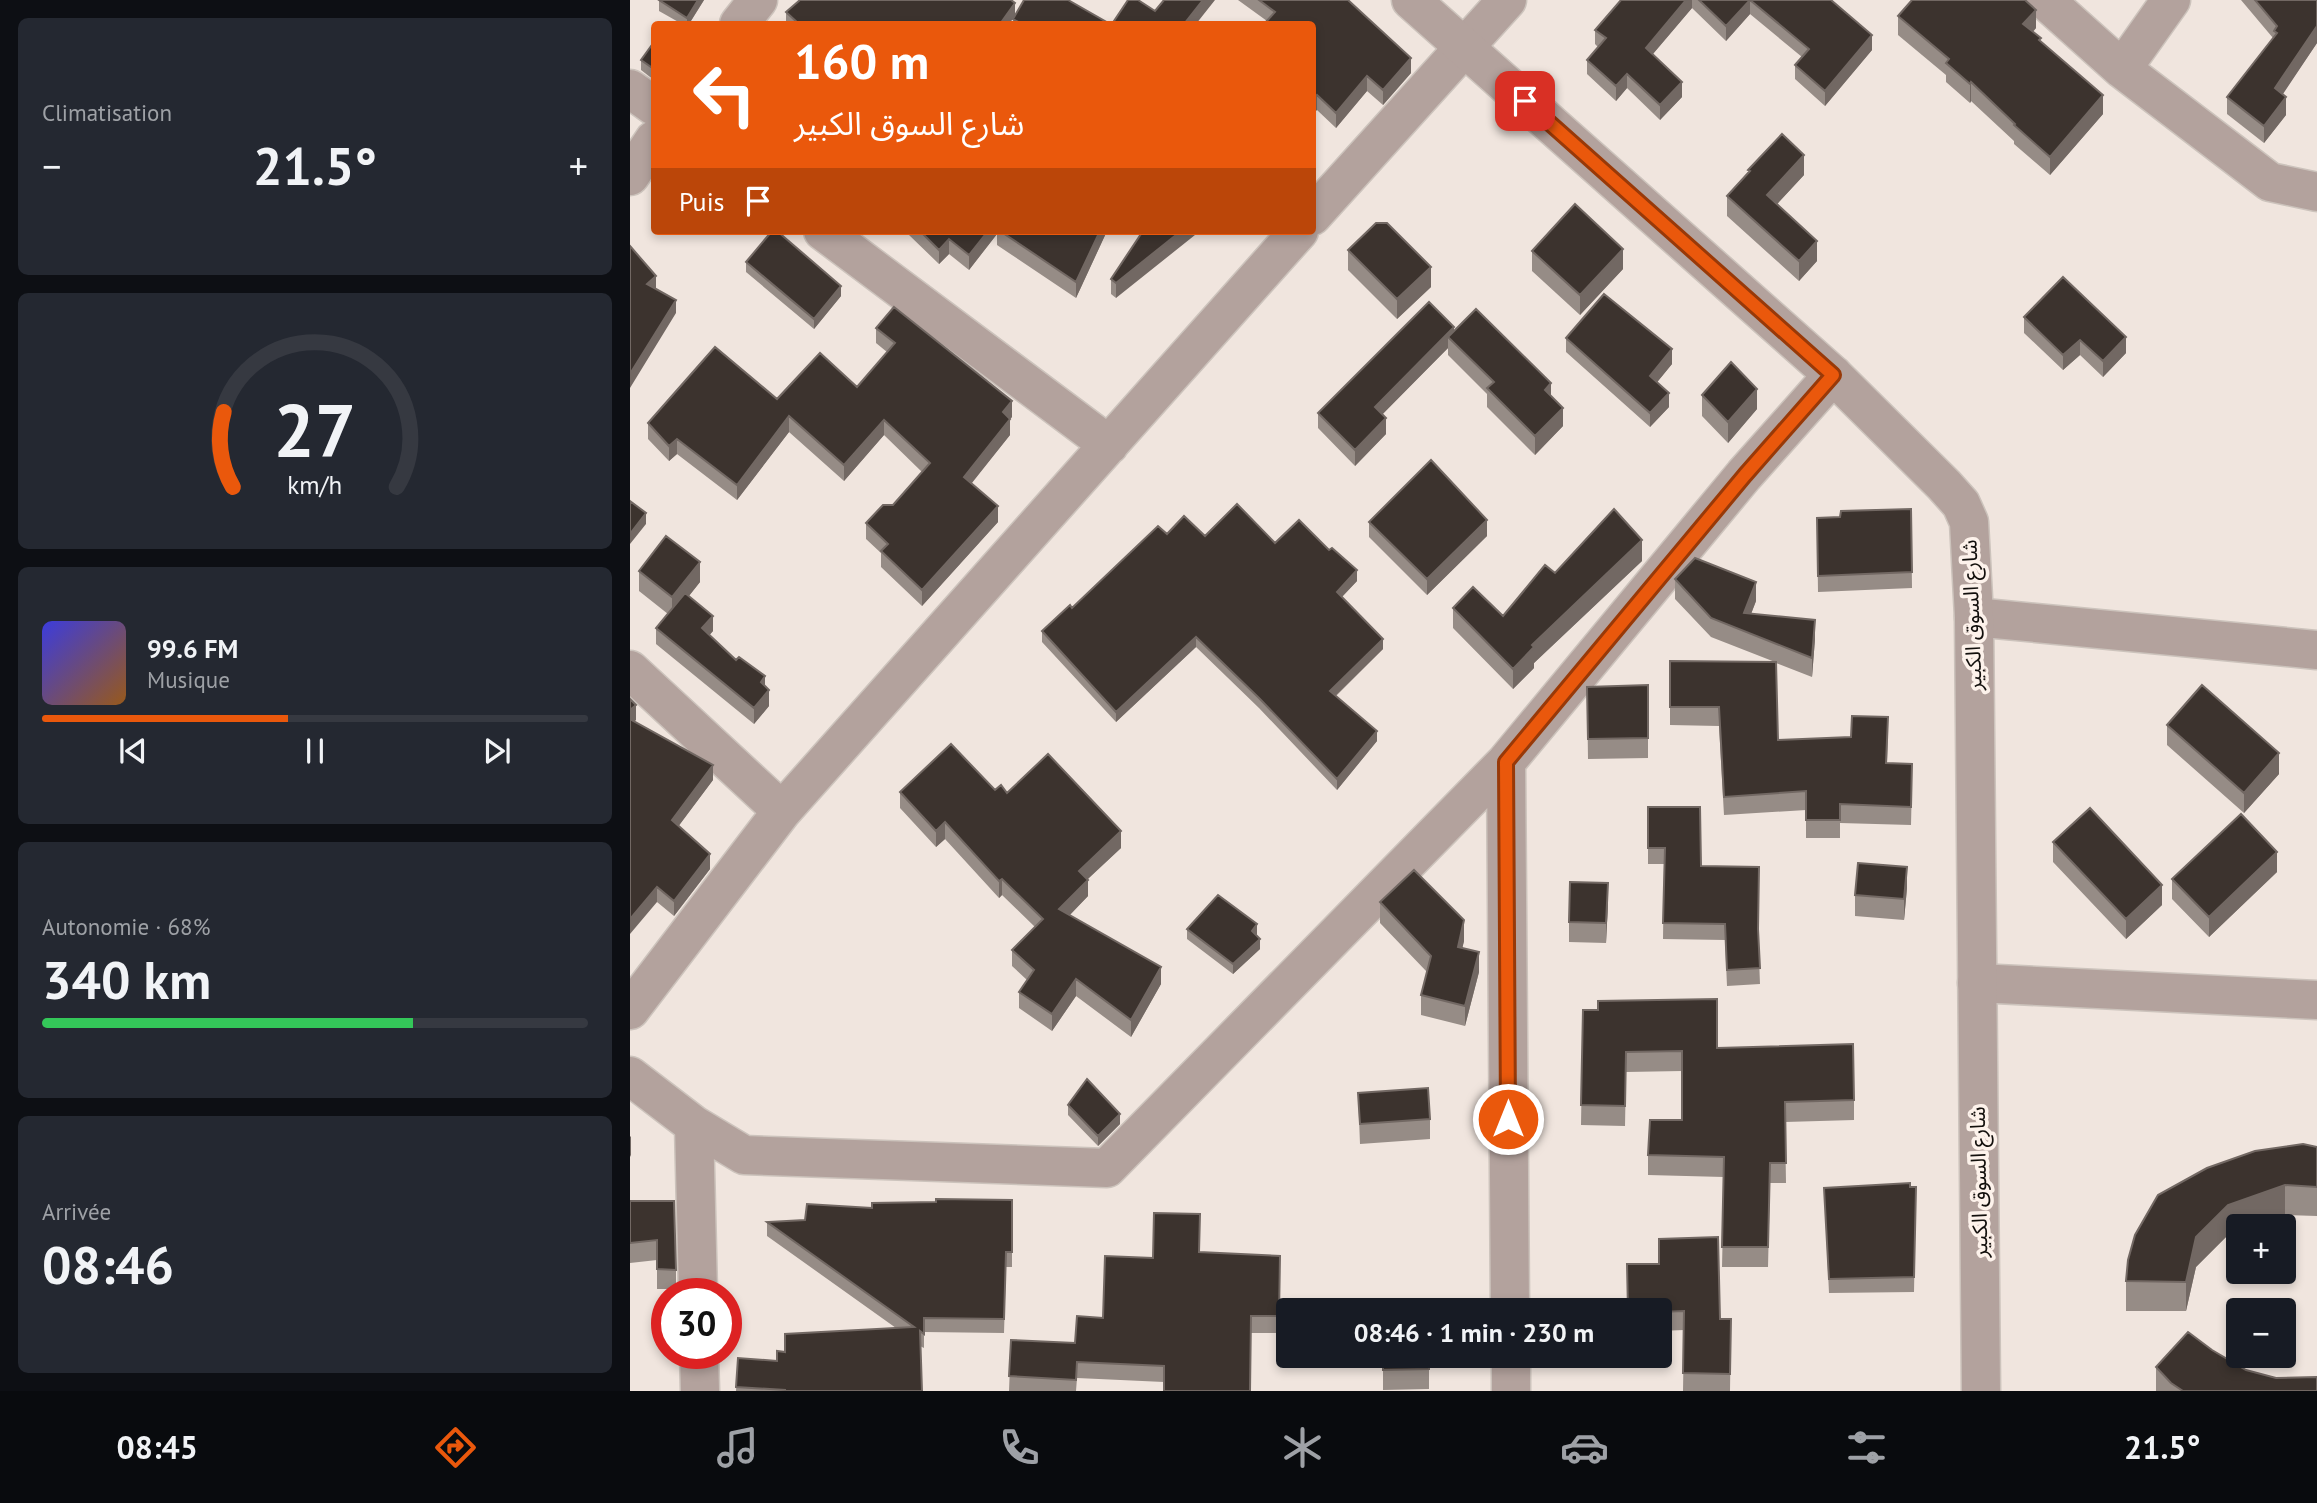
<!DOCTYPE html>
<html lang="fr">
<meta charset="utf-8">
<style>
:root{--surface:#171b24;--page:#242831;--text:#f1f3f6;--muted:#9ea1a6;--line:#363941;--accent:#ea580c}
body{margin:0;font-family:"PT Sans","Noto Sans Arabic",sans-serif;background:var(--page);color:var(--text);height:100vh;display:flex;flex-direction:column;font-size:26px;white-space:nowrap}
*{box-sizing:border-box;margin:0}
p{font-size:23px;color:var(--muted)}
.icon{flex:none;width:38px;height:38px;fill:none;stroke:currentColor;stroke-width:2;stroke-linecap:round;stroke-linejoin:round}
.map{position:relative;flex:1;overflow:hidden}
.side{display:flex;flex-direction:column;gap:18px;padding:18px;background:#0d0f14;width:630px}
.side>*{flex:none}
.guide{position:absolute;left:21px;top:21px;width:665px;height:214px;border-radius:7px;box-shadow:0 4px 10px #0003;background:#ea580c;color:#fff;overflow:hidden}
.controls{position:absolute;left:1596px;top:1214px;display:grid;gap:14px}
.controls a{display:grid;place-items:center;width:70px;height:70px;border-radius:7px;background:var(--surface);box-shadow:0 4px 10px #0003;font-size:35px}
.speed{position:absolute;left:21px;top:1278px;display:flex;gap:14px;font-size:35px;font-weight:700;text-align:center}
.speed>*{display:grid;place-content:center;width:91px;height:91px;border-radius:50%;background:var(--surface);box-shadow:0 4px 10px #0003;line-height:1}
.speed .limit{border:10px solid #d22;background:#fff;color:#111}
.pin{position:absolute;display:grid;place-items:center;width:60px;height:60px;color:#fff;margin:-30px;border-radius:14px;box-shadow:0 4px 10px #0006}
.me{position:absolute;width:77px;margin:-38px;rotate:0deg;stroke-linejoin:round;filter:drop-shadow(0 0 5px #0008)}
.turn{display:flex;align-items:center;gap:24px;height:147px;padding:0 28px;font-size:32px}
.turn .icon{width:91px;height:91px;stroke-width:2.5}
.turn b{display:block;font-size:49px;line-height:60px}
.then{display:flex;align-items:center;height:66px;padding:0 28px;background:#0003;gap:14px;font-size:26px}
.big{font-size:52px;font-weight:700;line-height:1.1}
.side .card{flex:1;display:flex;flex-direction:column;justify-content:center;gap:10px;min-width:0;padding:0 24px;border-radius:10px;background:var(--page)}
.side .dial{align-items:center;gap:0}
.dial svg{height:182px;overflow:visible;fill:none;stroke:var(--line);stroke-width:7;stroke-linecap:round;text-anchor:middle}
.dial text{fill:var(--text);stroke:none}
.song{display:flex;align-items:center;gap:21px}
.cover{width:84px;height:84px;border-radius:10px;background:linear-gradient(135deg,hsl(240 70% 55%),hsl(30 70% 35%))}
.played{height:7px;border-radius:4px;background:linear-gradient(90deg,var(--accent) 45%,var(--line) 45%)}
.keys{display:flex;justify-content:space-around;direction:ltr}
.heat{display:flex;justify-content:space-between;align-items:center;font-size:38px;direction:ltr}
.charge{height:10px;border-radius:5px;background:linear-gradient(90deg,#34c759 68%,var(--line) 0)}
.trip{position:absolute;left:646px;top:1298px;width:396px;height:70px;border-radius:7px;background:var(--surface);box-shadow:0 4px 10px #0003;font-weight:700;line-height:70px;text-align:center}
.tabs{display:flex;height:112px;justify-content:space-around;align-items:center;background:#090b0e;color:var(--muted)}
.tabs .icon{width:49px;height:49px}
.tabs .selected{color:var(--accent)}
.tabs b{font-size:32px;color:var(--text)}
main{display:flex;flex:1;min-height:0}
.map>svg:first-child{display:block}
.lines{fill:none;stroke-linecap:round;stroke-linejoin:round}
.minor-casing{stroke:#ccc3bc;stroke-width:41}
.tertiary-casing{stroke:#ccc3bc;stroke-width:41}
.minor{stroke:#b3a29d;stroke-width:38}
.tertiary{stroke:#b3a29d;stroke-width:38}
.wall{fill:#968c86}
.shaded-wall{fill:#726863}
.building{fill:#3c332e;stroke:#726863;stroke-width:2}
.route-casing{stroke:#983908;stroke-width:18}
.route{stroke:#ea580c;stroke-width:12}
.labels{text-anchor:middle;stroke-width:7;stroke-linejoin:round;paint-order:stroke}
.street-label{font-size:21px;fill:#120f0c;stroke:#fdf2eb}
</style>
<main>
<section class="side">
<div class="card"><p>Climatisation</p>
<div class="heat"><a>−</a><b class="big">21.5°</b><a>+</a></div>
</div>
<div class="card dial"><svg viewBox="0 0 100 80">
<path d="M14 69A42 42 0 1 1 86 69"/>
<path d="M14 69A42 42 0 0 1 10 36" stroke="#ea580c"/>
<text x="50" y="56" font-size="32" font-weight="700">27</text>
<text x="50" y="72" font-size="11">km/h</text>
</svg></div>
<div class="card">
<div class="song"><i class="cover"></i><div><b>99.6 FM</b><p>Musique</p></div></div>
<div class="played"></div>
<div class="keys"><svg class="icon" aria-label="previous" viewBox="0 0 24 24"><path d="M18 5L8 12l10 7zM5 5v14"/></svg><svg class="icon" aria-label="pause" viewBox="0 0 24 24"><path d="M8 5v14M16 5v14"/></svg><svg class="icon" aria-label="next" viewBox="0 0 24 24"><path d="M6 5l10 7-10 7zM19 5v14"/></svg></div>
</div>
<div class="card"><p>Autonomie · 68%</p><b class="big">340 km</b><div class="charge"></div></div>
<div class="card"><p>Arrivée</p><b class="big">08:46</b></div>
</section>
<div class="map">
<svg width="1687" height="1391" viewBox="0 0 1687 1391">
<rect width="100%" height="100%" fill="#f0e5de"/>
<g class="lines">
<defs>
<path id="minor" d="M1415,0L1492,69L1640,182L1687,192
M109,24L128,0
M1492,69L1541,0
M0,89L24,106
M0,176L24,140
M682,216L877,0
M193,231L479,445
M1344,617L1687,650
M0,670L152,811
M876,762L880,1311
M1347,983L1687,1000
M0,1010L152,811L669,231
M0,1076L64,1125L114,1155L477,1168L876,762L1114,475L1203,375
M64,1125L68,1293
M69,1353L70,1391
M881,1356V1391"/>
<path id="tertiary" d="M781,0L1203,375L1314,485L1331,504L1339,522L1344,617L1351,1391"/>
</defs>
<use href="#minor" class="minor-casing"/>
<use href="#tertiary" class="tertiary-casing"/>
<use href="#minor" class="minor"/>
<use href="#tertiary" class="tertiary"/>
</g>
<path class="wall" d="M29,0H74L59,24H52L29,11Z
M608,0H718L781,73L753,105L737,91L706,128L687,110L637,21Z
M991,0H1201L1242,50L1195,106L1165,79V65L1172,57L1120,14L1096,41L1062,8L1023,54L1052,97L1030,120L997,88L986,101L957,74V60L968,47L965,44V30Z
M1611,0H1687V43L1652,94L1656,115L1634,143L1597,114V97L1643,38Z
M156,12L379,24H156Z
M1268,16L1406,28L1403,32L1411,42L1473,114L1420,175L1384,144V141L1341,101L1340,103L1316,82V75L1268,35Z
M383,19L480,24H383Z
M24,42V80L11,70V60Z
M1118,170L1174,175L1147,204L1187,261L1169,281L1097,216V196L1118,172Z
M279,231H477L446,298L367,245V234L339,270L319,254L309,264L279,235Z
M513,231L486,298L481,294V279Z
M718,250L801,287L767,319L718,270Z
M902,251L993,269L950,315L902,271Z
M116,262L211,296L184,329L116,272Z
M1394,317L1496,353L1473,377L1450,355L1433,370L1394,333Z
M246,328L382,417L380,419V435L341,483L368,522L292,606L251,567V553L236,539V523L263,505L292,472L254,435L214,481L159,432L107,500L47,454L39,461L18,439V423L147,399L227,387L257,352L246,343Z
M824,331L921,396L933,426L905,455L857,407V394L818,355V348L752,414L756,434L725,466L688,428V413Z
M936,338L1042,364L1027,382L1039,407L1020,427L936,352Z
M1072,395L1127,409L1098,443L1072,416Z
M1281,509L1282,588L1188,592L1187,518L1210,517Z
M739,522L857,536L797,595L739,537Z
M537,534L575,536L699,550L727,581L712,597L753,649L706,696L747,741L707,790L629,708L566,647L486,722L412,642V631Z
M1012,561L904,663V668L883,689L823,628V608L873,616L925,573Z
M9,571L70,582L59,596L83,631L79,635L135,686L139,706L124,724L26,644V628L38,614L9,591Z
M1045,579L1126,601L1121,614L1185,639L1182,677L1146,663L1148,740L1258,736L1257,763L1282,782L1281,825L1210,823V838H1176V810L1094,815L1089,726L1040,725V661L1145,662L1081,637L1045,599Z
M1018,685V758L958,759L957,687Z
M0,699L6,720L4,721L83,780L48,826L80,869L44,916L27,902Z
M1537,725L1649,774L1614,813L1537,745Z
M365,790L377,793L491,848L458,879V896L440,915L531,984L501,1037L446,996L422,1031L389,1008V992L397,980L382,966V950L405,927L372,895L369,898L315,839L306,847L270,808V792Z
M1018,807L1128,933L1130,984L1097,986L1095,940L1033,939L1034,864H1018Z
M1423,842L1532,905L1496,939L1423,862Z
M1647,872L1579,937L1542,899V879Z
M1277,888L1274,920L1225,916V895Z
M750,902L834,941L832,948L849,972L835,1026L791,1015V995L797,972L750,923Z
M978,903L976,943L939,942V922Z
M557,929L627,934L626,935L630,949L603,974L557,939Z
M953,1010L1087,1048L1224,1100V1120L1155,1122L1156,1183H1140L1138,1267H1092L1094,1177L1018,1175V1155L1052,1120V1071L996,1072L995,1126L951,1125Z
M728,1093L800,1119V1139L730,1144Z
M438,1105L490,1124L468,1146L438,1115Z
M1687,1147V1216L1655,1215L1621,1227H1608V1231L1598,1235L1566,1267L1556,1311H1496V1281Z
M1286,1187L1284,1292L1199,1293L1194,1188Z
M382,1200V1267H376L374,1333L294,1332V1348L290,1346L292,1391H106L108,1358L147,1361L155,1352L266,1328L137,1236V1222L175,1220L242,1208L306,1202Z
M0,1201L46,1270V1289H27V1260L0,1263Z
M1029,1239L1090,1319H1101L1100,1391H1053L1054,1330L1029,1331Z
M570,1252L650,1256L649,1333H621L534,1382L447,1378L446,1391H379L381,1340L445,1343L473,1318L523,1258Z
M1582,1350L1616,1370L1687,1391H1526V1367Z
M753,1356H799V1389L753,1390Z"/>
<path class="shaded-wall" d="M68,0H74L59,24H57V18Z
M573,0H585L566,24H554Z
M1056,0H1062V8L1016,62V48Z
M1120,0V14L1096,41V26Z
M385,3V16L379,24H370Z
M1406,10V28L1393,42V24Z
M1687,26V43L1645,106V88Z
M1242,35V50L1195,106V91Z
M781,58V73L753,105V90Z
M997,74V88L986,101V86Z
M737,76V91L706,128V113Z
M1052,82V97L1030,120V105Z
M1341,82V101L1340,103V84Z
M687,95V110L682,115V100Z
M1473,95V114L1420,175V157Z
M1656,97V115L1634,143V126Z
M1174,155V175L1137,215V195Z
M358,231H367V234L339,270V255Z
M470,231H477L446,298V282Z
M551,231H570L486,298V283Z
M319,239V254L309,264V250Z
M1187,241V261L1169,281V261Z
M993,249V269L950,315V295Z
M801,267V287L767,319V299Z
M26,276V289L17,284Z
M211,286V296L184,329V319Z
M46,300V313L0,388V374Z
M824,327V342L818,337V348L745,422V407Z
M1496,337V353L1473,377V361Z
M1450,340V355L1433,370V355Z
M1042,349V364L1020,391V376Z
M921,383V402L915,390Z
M1127,389V409L1098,443V422Z
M1039,393V407L1020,427V413Z
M382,401V417L380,419V435L334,493V477L373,412Z
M933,408V426L905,455V436Z
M159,416V432L107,500V485Z
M756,418V434L725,466V450Z
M254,420V435L214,481V465Z
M47,439V454L39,461V446Z
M368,506V522L292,606V590Z
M16,513V524L0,544V534Z
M857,520V536L797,595V579Z
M1012,540V561L904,663V668L883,689V669L902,645Z
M70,562V582L42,617V597Z
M727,570V581L707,602V592Z
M1126,582V601L1114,632V613Z
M83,616V631L72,644V628Z
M1185,620V639L1182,677V658Z
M566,637V647L486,722V712Z
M753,639V649L700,701V691Z
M135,676V692L131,682Z
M139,690V706L124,724V708Z
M6,705V720L0,725V710Z
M747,731V741L707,790V779Z
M1649,753V774L1614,813V793Z
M83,765V780L42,835V820Z
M315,822V839L306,847V831Z
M491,831V848L449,887V871Z
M1647,852V872L1579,937V917Z
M80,854V869L44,916V901Z
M1277,867V888L1274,920V899Z
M372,879V895L369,898V881Z
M458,880V896L429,926V909Z
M978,883V903L976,943V923Z
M1532,885V905L1496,939V919Z
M27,887V902L0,934V919Z
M834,920V941L828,967V947Z
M627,924V934L622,941V931Z
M630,939V949L603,974V964Z
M849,952V972L835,1026V1006Z
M531,967V984L501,1037V1020Z
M446,979V996L422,1031V1014Z
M490,1114V1124L468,1146V1136Z
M1,1136V1155L0,1157V1137Z
M1655,1185V1215L1621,1227H1608V1231L1598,1235L1566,1267L1556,1311V1282L1566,1237L1598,1205Z"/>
<path class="building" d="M29,0H68L57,18Z
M170,0H381L385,3L370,24H169L156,12Z
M394,0H438L480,24H392L383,19Z
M498,0H508L525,11L534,0H573L554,24H482Z
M629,0H718L781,58L753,90L737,76L706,113L687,95L682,100V24H634L645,12Z
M991,0H1056L1016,48L1052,82L1030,105L997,74L986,86L957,60L976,38L965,30Z
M1069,0H1120L1096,26Z
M1120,0H1201L1242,35L1195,91L1165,65L1179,49Z
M1282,0H1395L1406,10L1393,24L1411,38L1409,40L1473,95L1420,157L1384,125L1385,124L1341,82L1340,84L1316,63L1319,59L1268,16Z
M1625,0H1687V26L1645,88L1656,97L1634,126L1597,97L1647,33L1644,31L1647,26Z
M24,42V69L11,60Z
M1152,134L1174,155L1137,195L1187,241L1169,261L1097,196L1120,171L1118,170Z
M945,204L993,249L950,295L902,251Z
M746,223H757L801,267L767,299L718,250Z
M142,231H147L211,286L184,319L116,262Z
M290,231H358L339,255L319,239L309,250Z
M370,231H470L446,282Z
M513,231H551L486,283L481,279Z
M0,246L26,276L17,284L46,300L0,374Z
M1433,277L1496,337L1473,361L1450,340L1433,355L1394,317Z
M974,294L1042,349L1020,376L1039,393L1020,413L936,338Z
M799,302L824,327L745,407L756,418L725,450L688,413Z
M264,307L382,401L373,412L380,419L334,477L368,506L292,590L251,551L258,544L236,523L253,505H263L300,463L254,420L214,465L159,416L107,485L47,439L39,446L18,423L85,347L147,399L190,353L227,387L265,343L246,328Z
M846,309L921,383L915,390L933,408L905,436L857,388L864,382L818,337Z
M1101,362L1127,389L1098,422L1072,395Z
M801,460L857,520L797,579L739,522Z
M0,501L16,513L0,534Z
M607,504L645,543L669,520L699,550L702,548L727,570L707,592L753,639L700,691L747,731L707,779L629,698L566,637L486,712L412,631L440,605L442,608L528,526L537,534L554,516L575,536Z
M984,509L1012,540L902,645L904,647L883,669L823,608L843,587L873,616L915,565L925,573Z
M1281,509L1282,572L1188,576L1187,518L1210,517L1211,511Z
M36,536L70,562L42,597L9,571Z
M1065,558L1126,582L1114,613L1185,620L1182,658L1081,618L1045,579Z
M55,593L83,616L72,628L106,660L109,657L135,676L131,682L139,690L124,708L26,628Z
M1040,661L1146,662L1148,740L1221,737L1222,716L1258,717L1256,763L1282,764L1281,807L1210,804V820H1176V791L1094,797L1089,707H1040Z
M1018,685V738L958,739L957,687Z
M1572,685L1649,753L1614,793L1537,725Z
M0,699L6,705L0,710Z
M0,719L83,765L42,820L80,854L44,901L27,887L0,919Z
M321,744L365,790L371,785L377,793L418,754L491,831L449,871L458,880L429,909L531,967L501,1020L446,979L422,1014L389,992L404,970L382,950L413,919L372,879L369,881L315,822L306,831L270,792Z
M1018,807H1070L1071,866L1129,867L1128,929L1130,968L1097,970L1095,924L1033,923L1035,848H1018Z
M1460,808L1532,885L1496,919L1423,842Z
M1611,814L1647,852L1579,917L1542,879Z
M1228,863L1277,867L1274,899L1225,895Z
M784,870L834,920L828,947L849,952L835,1006L791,995L801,956L750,902Z
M940,882L978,883L976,923L939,922Z
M588,895L627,924L622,931L630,939L603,964L557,929Z
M1087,999V1048L1223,1044L1224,1100L1155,1102L1156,1163H1140L1138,1247H1092L1094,1157L1018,1155L1020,1120H1052V1051L996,1052L995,1106L951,1105L953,1010H968V1001Z
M457,1079L490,1114L468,1136L438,1105Z
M798,1088L800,1119L730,1124L728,1093Z
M1673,1144L1687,1147V1187L1655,1185L1598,1205L1566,1237L1556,1282L1496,1281L1498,1260L1505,1235L1528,1195L1577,1168L1625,1151Z
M1280,1183V1187H1286L1284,1277L1199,1279L1194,1188Z
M306,1199L382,1200V1252H376L374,1319L294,1318V1334L290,1331L292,1391H155V1390L106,1387L108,1358L147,1361V1351L155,1352V1334L284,1327L137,1222L175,1220L177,1204L242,1208V1203L306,1202Z
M0,1201H44L46,1270L27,1269V1240L0,1243Z
M524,1213L570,1214L569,1252L650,1256L649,1316H621L620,1391H534V1366L447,1362L446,1380L379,1376L381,1340L445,1343L447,1316L473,1318L475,1256L523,1258Z
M1088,1237L1090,1319H1101L1100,1374L1053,1373L1054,1311L1029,1312V1311H998L997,1264H1029V1239Z
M1558,1332L1582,1350L1616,1370L1646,1378L1687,1377V1391H1553L1541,1383L1526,1367Z
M753,1356H799V1369L753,1370Z"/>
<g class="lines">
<defs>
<path id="route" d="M878,1119L876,762L1115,475L1203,375L895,101"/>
</defs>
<use href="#route" class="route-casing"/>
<use href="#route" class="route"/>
</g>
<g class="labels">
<g class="street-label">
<text transform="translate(1342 615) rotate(-92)" y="7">شارع السوق الكبير</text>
<text transform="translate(1349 1182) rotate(-91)" y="7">شارع السوق الكبير</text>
</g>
</g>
</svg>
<div class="controls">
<a>+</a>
<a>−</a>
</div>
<div class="speed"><div class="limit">30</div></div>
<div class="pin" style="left:895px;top:101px;background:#d93025"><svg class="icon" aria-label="arrive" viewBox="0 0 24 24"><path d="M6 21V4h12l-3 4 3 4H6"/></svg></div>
<svg class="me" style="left:878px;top:1119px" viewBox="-20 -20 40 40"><circle r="17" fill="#ea580c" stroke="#fff" stroke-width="3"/><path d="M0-11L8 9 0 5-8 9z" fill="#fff"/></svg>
<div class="trip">08:46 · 1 min · 230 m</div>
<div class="guide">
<div class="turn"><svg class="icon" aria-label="left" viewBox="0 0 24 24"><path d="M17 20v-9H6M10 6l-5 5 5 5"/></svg><div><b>160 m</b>شارع السوق الكبير</div></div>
<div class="then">Puis<svg class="icon" aria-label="arrive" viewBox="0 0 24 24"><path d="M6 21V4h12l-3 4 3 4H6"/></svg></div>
</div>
</div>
</main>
<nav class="tabs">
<b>08:45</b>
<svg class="icon selected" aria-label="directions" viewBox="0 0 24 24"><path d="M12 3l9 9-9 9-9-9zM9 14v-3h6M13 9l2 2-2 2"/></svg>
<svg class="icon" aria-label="music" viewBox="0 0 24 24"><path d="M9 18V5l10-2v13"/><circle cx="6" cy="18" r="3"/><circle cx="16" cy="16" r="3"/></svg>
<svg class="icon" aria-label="phone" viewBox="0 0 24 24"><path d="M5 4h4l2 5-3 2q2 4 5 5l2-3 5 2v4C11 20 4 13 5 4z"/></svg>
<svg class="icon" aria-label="climate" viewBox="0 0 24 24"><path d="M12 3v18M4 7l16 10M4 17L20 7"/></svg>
<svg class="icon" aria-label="car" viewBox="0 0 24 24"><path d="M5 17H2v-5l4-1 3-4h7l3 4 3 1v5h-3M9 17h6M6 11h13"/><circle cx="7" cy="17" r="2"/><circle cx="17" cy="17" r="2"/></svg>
<svg class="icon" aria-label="filters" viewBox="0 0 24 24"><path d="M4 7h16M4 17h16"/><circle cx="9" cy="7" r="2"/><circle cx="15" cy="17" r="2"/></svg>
<b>21.5°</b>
</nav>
